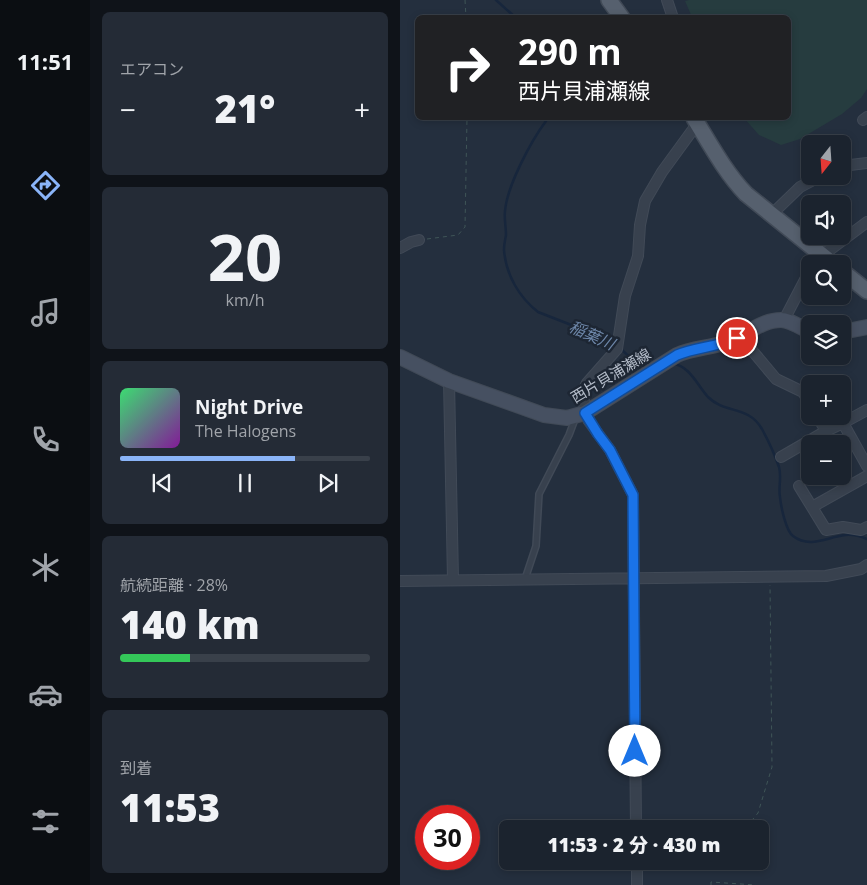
<!DOCTYPE html>
<html lang="ja">
<meta charset="utf-8">
<style>
:root{--surface:#1b232e;--page:#242b36;--text:#f1f3f6;--muted:#a0a4aa;--line:#39404a;--accent:#8ab4f8}
body{margin:0;font-family:"Open Sans","Noto Sans JP",sans-serif;background:var(--page);color:var(--text);height:100vh;display:flex;flex-direction:column;font-size:19px;white-space:nowrap}
*{box-sizing:border-box;margin:0}
p{font-size:16px;color:var(--muted)}
.icon{flex:none;width:28px;height:28px;fill:none;stroke:currentColor;stroke-width:2;stroke-linecap:round;stroke-linejoin:round}
.map{position:relative;flex:1;overflow:hidden}
.sheet{display:flex;flex-direction:column;gap:12px;padding:12px;background:#0f1319;width:310px}
.sheet>*{flex:none}
.top-card{position:absolute;left:15px;top:15px;width:376px;height:105px;border-radius:8px;box-shadow:0 2px 8px #0003,0 0 0 1px var(--line);background:#202124;color:#fff;overflow:hidden}
.needle{width:32px;rotate:197deg}
.tools{position:absolute;left:401px;top:135px;display:grid;gap:10px}
.tools a{display:grid;place-items:center;width:50px;height:50px;border-radius:8px;background:var(--surface);box-shadow:0 2px 8px #0003,0 0 0 1px var(--line);font-size:25px}
.speed{position:absolute;left:15px;top:805px;display:flex;gap:10px;font-size:25px;font-weight:700;text-align:center}
.speed>*{display:grid;place-content:center;width:65px;height:65px;border-radius:50%;background:var(--surface);box-shadow:0 2px 8px #0003,0 0 0 1px var(--line);line-height:1}
.speed .limit{border:8px solid #d22;background:#fff;color:#111}
.pin{position:absolute;display:grid;place-items:center;width:42px;height:42px;color:#fff;margin:-21px;border:2px solid #fff;border-radius:50%;box-shadow:0 1px 5px #0007}
.me{position:absolute;width:55px;margin:-28px;rotate:0deg;stroke-linejoin:round;filter:drop-shadow(0 0 4px #0008)}
.turn{display:flex;align-items:center;gap:18px;height:105px;padding:0 20px;font-size:22px}
.turn .icon{width:65px;height:65px;stroke-width:2.5}
.turn b{display:block;font-size:35px;line-height:42px}
.big{font-size:38px;font-weight:800;line-height:1.1}
.sheet .widget{flex:1;display:flex;flex-direction:column;justify-content:center;gap:8px;min-width:0;padding:0 18px;border-radius:8px;background:var(--page)}
.sheet .dial{align-items:center;gap:0}
.dial b{font-size:65px;line-height:1}
.song{display:flex;align-items:center;gap:15px}
.cover{width:60px;height:60px;border-radius:8px;background:linear-gradient(135deg,hsl(140 70% 55%),hsl(290 70% 35%))}
.played{height:5px;border-radius:2px;background:linear-gradient(90deg,var(--accent) 70%,var(--line) 70%)}
.keys{display:flex;justify-content:space-around;direction:ltr}
.heat{display:flex;justify-content:space-between;align-items:center;font-size:28px;direction:ltr}
.charge{height:8px;border-radius:4px;background:linear-gradient(90deg,#34c759 28%,var(--line) 0)}
.trip{position:absolute;left:99px;top:820px;width:270px;height:50px;border-radius:8px;background:var(--surface);box-shadow:0 2px 8px #0003,0 0 0 1px var(--line);font-weight:800;line-height:50px;text-align:center}
main{display:flex;flex:1;min-height:0}
.tab-bar{display:flex;flex-direction:column;width:90px;justify-content:space-around;align-items:center;background:#0b0e12;color:var(--muted)}
.tab-bar .icon{width:35px;height:35px}
.tab-bar .current{color:var(--accent)}
.tab-bar b{font-size:22px;color:var(--text)}
.map>svg:first-child{display:block}
.pitch{fill:#263c3f}
.lines{fill:none;stroke-linecap:round;stroke-linejoin:round}
.stream{stroke:#17263c;stroke-width:2.5}
.lane-casing{stroke:#414a57;stroke-width:8}
.street-casing{stroke:#414a57;stroke-width:12}
.secondary-casing{stroke:#414a57;stroke-width:16}
.primary-casing{stroke:#414a57;stroke-width:18}
.path{stroke:#3f5557;stroke-width:1;stroke-dasharray:4 4;stroke-linecap:butt}
.lane{stroke:#38414e;stroke-width:5}
.street{stroke:#38414e;stroke-width:10}
.secondary{stroke:#465061;stroke-width:14}
.primary{stroke:#56606e;stroke-width:15}
.route-casing{stroke:#114b97;stroke-width:12}
.route{stroke:#1a73e8;stroke-width:9}
.labels{text-anchor:middle;stroke-width:5;stroke-linejoin:round;paint-order:stroke}
.street-label{font-size:15px;fill:#b4bcc9;stroke:#1d2633}
.water-label{font-size:16px;font-style:italic;fill:#6d86a8;stroke:#1d2633}
</style>
<main>
<nav class="tab-bar">
<b>11:51</b>
<svg class="icon current" aria-label="directions" viewBox="0 0 24 24"><path d="M12 3l9 9-9 9-9-9zM9 14v-3h6M13 9l2 2-2 2"/></svg>
<svg class="icon" aria-label="music" viewBox="0 0 24 24"><path d="M9 18V5l10-2v13"/><circle cx="6" cy="18" r="3"/><circle cx="16" cy="16" r="3"/></svg>
<svg class="icon" aria-label="phone" viewBox="0 0 24 24"><path d="M5 4h4l2 5-3 2q2 4 5 5l2-3 5 2v4C11 20 4 13 5 4z"/></svg>
<svg class="icon" aria-label="climate" viewBox="0 0 24 24"><path d="M12 3v18M4 7l16 10M4 17L20 7"/></svg>
<svg class="icon" aria-label="car" viewBox="0 0 24 24"><path d="M5 17H2v-5l4-1 3-4h7l3 4 3 1v5h-3M9 17h6M6 11h13"/><circle cx="7" cy="17" r="2"/><circle cx="17" cy="17" r="2"/></svg>
<svg class="icon" aria-label="filters" viewBox="0 0 24 24"><path d="M4 7h16M4 17h16"/><circle cx="9" cy="7" r="2"/><circle cx="15" cy="17" r="2"/></svg>
</nav>
<section class="sheet">
<div class="widget"><p>エアコン</p>
<div class="heat"><a>−</a><b class="big">21°</b><a>+</a></div>
</div>
<div class="widget dial"><b>20</b><p>km/h</p></div>
<div class="widget">
<div class="song"><i class="cover"></i><div><b>Night Drive</b><p>The Halogens</p></div></div>
<div class="played"></div>
<div class="keys"><svg class="icon" aria-label="previous" viewBox="0 0 24 24"><path d="M18 5L8 12l10 7zM5 5v14"/></svg><svg class="icon" aria-label="pause" viewBox="0 0 24 24"><path d="M8 5v14M16 5v14"/></svg><svg class="icon" aria-label="next" viewBox="0 0 24 24"><path d="M6 5l10 7-10 7zM19 5v14"/></svg></div>
</div>
<div class="widget"><p>航続距離 · 28%</p><b class="big">140 km</b><div class="charge"></div></div>
<div class="widget"><p>到着</p><b class="big">11:53</b></div>
</section>
<div class="map">
<svg width="467" height="885" viewBox="0 0 467 885">
<rect width="100%" height="100%" fill="#242f3e"/>
<path class="pitch" d="M289,0H467V89L461,98L442,114L400,139L381,145L359,135L344,118H389V18L292,17L285,1Z"/>
<g class="lines">
<path class="stream" d="M96,0L116,18
M146,118V121C131,141 107,186 105,211C104,219 106,227 106,235C105,240 104,245 104,250C106,275 119,297 138,312L215,342
M220,348C229,358 239,363 252,364
M273,364C289,365 298,386 308,397C325,414 348,405 362,429C368,440 375,455 379,467C382,477 378,488 380,497C381,507 386,531 393,536C410,549 427,537 445,535C453,534 460,536 467,539"/>
<defs>
<path id="lane" d="M125,579L136,546L139,494L169,435L175,419"/>
<path id="street" d="M267,0L273,18
M463,120L467,117
M442,166L467,163
M372,214L400,187L421,176
M0,248L11,242L19,240
M413,264L420,253L427,252L467,222
M384,320L410,270
M346,333L350,348L376,379L403,392L410,404
M49,381L53,580
M467,410L443,423L467,466
M417,416L426,431L443,423
M381,457L426,431
M399,486L426,530L443,527L461,530L467,527
M412,507L467,476
M0,581L426,576L461,569L467,565
M236,829L233,495L210,450L188,420L185,413L183,391L187,383L217,349L225,296L238,256L240,225L245,201L262,172L297,124
M237,861V885"/>
<path id="secondary" d="M442,332L467,327
M0,357L49,381L144,415L167,418L185,413L277,355C293,348 310,348 327,342C345,336 361,320 381,320C391,320 401,328 410,332"/>
<path id="primary" d="M209,0L222,18
M294,118C310,144 325,172 346,194L433,264
M442,271L467,291"/>
</defs>
<use href="#lane" class="lane-casing"/>
<use href="#street" class="street-casing"/>
<use href="#secondary" class="secondary-casing"/>
<use href="#primary" class="primary-casing"/>
<path class="path" d="M65,0L66,18
M27,239L58,235L65,227L67,118
M338,829L348,825L358,813L372,767L370,585
M311,885V882L356,885"/>
<use href="#lane" class="lane"/>
<use href="#street" class="street"/>
<use href="#secondary" class="secondary"/>
<use href="#primary" class="primary"/>
</g>
<g class="lines">
<defs>
<path id="route" d="M235,751L233,495L210,450L198,434L185,413L277,355C296,347 318,347 337,338"/>
</defs>
<use href="#route" class="route-casing"/>
<use href="#route" class="route"/>
</g>
<g class="labels">
<g class="street-label">
<text transform="translate(211 376) rotate(-31)" y="5">西片貝浦瀬線</text>
</g>
<g class="water-label">
<text transform="translate(192 335) rotate(24)" y="6">稲葉川</text>
</g>
</g>
</svg>
<div class="tools">
<a><svg class="needle" viewBox="-14 -14 28 28"><path d="M0-13l5 13h-10z" fill="#e53935"/><path d="M0 13l5-13h-10z" fill="#a0a4aa"/></svg></a>
<a><svg class="icon" aria-label="sound" viewBox="0 0 24 24"><path d="M4 9h4l5-4v14l-5-4H4zM17 9q2 3 0 6"/></svg></a>
<a><svg class="icon" aria-label="search" viewBox="0 0 24 24"><circle cx="10" cy="10" r="6"/><path d="M15 15l6 6"/></svg></a>
<a><svg class="icon" aria-label="layers" viewBox="0 0 24 24"><path d="M12 4l9 5-9 5-9-5zM3 14l9 5 9-5"/></svg></a>
<a>+</a>
<a>−</a>
</div>
<div class="speed"><div class="limit">30</div></div>
<div class="pin" style="left:337px;top:338px;background:#d93025"><svg class="icon" aria-label="arrive" viewBox="0 0 24 24"><path d="M6 21V4h12l-3 4 3 4H6"/></svg></div>
<svg class="me" style="left:235px;top:751px" viewBox="-20 -20 40 40"><circle r="19" fill="#fff"/><path d="M0-13L10 11 0 6-10 11z" fill="#1a73e8"/></svg>
<div class="trip">11:53 · 2 分 · 430 m</div>
<div class="top-card">
<div class="turn"><svg class="icon" aria-label="right" viewBox="0 0 24 24"><path d="M7 20v-9h11M14 6l5 5-5 5"/></svg><div><b>290 m</b>西片貝浦瀬線</div></div>
</div>
</div>
</main>
